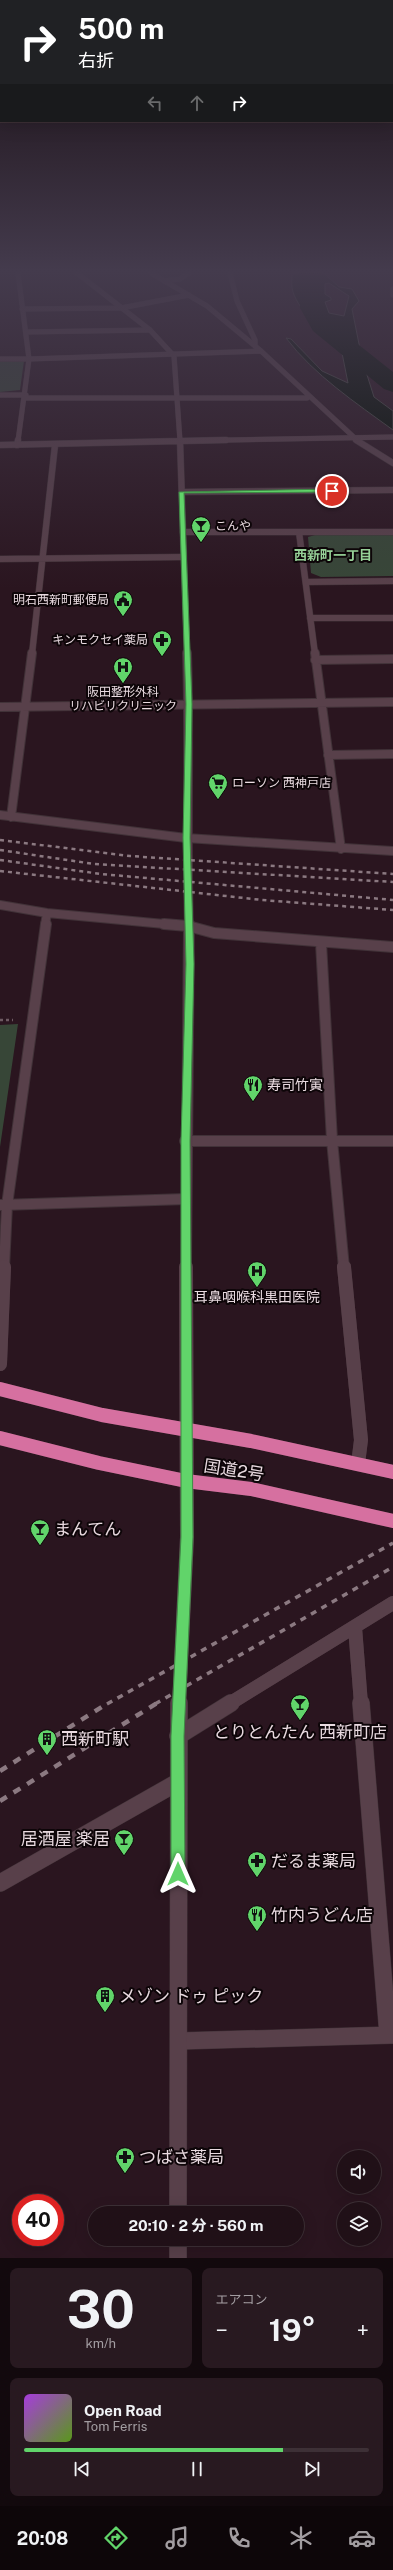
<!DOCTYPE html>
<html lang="ja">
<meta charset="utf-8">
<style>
:root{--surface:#201017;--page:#281920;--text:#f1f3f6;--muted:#a29da1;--line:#3d3036;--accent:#61d46a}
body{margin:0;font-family:"Public Sans","Noto Sans JP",sans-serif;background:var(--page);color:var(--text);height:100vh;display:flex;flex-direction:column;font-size:15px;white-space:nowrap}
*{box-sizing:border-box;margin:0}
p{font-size:13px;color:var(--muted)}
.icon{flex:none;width:22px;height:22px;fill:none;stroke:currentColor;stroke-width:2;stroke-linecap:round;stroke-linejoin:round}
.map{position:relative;height:2258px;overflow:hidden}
.drawer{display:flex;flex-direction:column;gap:10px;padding:10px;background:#12090d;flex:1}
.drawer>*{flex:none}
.banner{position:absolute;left:0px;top:0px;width:393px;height:122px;box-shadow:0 4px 16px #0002,0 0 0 1px var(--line);background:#202124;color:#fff;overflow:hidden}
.controls{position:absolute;left:337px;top:2150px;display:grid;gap:8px}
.controls a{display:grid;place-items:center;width:44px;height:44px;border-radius:50%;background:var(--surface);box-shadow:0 4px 16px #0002,0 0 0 1px var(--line);font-size:20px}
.speed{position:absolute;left:12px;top:2194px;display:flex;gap:8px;font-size:20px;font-weight:700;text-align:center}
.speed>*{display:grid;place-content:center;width:52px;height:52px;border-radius:50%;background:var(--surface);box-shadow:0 4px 16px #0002,0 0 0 1px var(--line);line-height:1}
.speed .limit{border:6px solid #d22;background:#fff;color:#111}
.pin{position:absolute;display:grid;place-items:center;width:34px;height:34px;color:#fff;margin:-17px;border:2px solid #fff;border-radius:50%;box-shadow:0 1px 4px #0007}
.me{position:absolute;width:44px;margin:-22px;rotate:0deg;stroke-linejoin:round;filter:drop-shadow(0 0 3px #0008)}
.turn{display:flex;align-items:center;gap:14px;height:84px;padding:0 12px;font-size:18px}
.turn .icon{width:52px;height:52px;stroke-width:2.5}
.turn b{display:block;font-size:28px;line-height:34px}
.lanes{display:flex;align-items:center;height:38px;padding:0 12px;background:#0003;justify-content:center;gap:20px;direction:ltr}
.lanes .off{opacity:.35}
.big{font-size:30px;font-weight:700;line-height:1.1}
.drawer .tile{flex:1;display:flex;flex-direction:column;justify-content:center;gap:6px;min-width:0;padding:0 14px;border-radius:8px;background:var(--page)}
.drawer .dial{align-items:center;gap:0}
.dial b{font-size:52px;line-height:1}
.song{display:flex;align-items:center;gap:12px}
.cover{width:48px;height:48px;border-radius:6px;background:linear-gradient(135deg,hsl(280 70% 55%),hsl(90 70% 35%))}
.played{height:4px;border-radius:2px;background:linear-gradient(90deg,var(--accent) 75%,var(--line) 75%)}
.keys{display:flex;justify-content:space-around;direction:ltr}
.heat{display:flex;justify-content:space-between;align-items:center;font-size:22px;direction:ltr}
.drawer .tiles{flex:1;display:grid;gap:10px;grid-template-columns:1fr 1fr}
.tile:last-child{grid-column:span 2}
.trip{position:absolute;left:88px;top:2206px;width:216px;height:40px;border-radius:20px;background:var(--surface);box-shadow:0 4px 16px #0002,0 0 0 1px var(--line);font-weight:700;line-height:40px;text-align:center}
.menu{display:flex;height:64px;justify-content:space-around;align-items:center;background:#0d0609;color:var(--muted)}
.menu .icon{width:28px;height:28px}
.menu .active{color:var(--accent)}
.menu b{font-size:18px;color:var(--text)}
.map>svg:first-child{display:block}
.green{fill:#374637}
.water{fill:#000c01;stroke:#464a44;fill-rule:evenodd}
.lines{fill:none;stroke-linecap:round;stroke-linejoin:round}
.river{fill:#000c01;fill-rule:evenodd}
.pedestrian-casing{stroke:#413238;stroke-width:5.5}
.minor-far5-casing{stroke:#413238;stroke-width:5.5}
.minor-far4-casing{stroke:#413238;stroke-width:7}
.minor-far3-casing{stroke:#413238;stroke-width:10}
.minor-far2-casing{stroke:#413238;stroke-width:12}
.minor-far1-casing{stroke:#413238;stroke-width:14}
.minor-casing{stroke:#413238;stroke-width:18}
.tertiary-far5-casing{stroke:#413238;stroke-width:5.5}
.tertiary-far4-casing{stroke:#413238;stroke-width:7}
.tertiary-far3-casing{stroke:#413238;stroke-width:10}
.tertiary-far2-casing{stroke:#413238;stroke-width:12}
.tertiary-far1-casing{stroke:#413238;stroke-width:14}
.tertiary-casing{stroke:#413238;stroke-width:18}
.trunk-casing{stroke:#413238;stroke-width:14}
.path{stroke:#6d5a62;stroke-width:2.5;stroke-dasharray:3 3;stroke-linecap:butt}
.pedestrian{stroke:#58404a;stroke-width:5}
.minor-far5{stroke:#58404a;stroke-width:5}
.minor-far4{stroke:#58404a;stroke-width:6}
.minor-far3{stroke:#58404a;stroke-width:8}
.minor-far2{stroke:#58404a;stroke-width:10}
.minor-far1{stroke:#58404a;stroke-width:14}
.minor{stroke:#58404a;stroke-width:17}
.tertiary-far5{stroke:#58404a;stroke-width:5}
.tertiary-far4{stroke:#58404a;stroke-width:6}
.tertiary-far3{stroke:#58404a;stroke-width:8}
.tertiary-far2{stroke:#58404a;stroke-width:10}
.tertiary-far1{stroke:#58404a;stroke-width:14}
.tertiary{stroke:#58404a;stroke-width:17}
.trunk{stroke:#d670a0;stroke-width:14}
.rail-far2{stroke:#8b7981;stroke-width:2.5;stroke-dasharray:4 4;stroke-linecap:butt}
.rail-far1{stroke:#8b7981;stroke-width:3.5;stroke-dasharray:6 6;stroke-linecap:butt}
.rail{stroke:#8b7981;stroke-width:4.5;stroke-dasharray:8 8;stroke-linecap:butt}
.route{fill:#61d46a;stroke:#3f8a45}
.labels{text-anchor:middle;stroke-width:4;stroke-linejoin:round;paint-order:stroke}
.far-poi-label{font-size:12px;fill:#e9dae0;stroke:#0d0508;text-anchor:start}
.far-neighbourhood-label{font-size:13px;font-weight:bold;fill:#96d097;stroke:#0d0508}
.poi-label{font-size:14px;fill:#e9dae0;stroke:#0d0508;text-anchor:start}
.near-street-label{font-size:17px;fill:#e9dae0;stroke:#0d0508}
.near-poi-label{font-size:17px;fill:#e9dae0;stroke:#0d0508;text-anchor:start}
</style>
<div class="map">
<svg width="393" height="2258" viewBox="0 0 393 2258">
<rect width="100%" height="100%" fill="#2a151f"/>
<path class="green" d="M0,361H24L20,390L0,392Z
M315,535H393V576L321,577L311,573L308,537Z
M18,1024L0,1147V1025Z"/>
<path class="water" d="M292,273H324L339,287L352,289L359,301L352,309L362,359L374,397L393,411V430C356,403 314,375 286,338L291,339L322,371L348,383L342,353L343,341C324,333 300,313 293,292C291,287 292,279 292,273ZM329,283L349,296L344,316L329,313L325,302L331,300V298L325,294V284Z"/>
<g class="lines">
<path class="river" d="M299,273H321L322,308L330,322L393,372V392L384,389L313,331L300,308Z"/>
<defs>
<path id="pedestrian" d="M0,359H29"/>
<path id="minor-far5" d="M151,273L207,306L261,351L358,441
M230,273L237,301L255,340V346
M164,281L180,279L189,273
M393,289V295
M22,309L121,308L189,295
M26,332L150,330
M29,359L261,351
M0,395H26
M26,398H307
M18,441L29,359L18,273"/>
<path id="minor-far4" d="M356,440L393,463
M17,445L18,440
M182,492L393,490
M183,532H393
M299,532L315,654
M0,559L183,557
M306,582L393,581
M310,618H393
M32,654L55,445"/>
<path id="minor-far3" d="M315,653L341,849
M315,660L393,659
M0,707L393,702
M328,755L393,754
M0,815L186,838L393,851
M11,817L32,653
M0,905L47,913L175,925
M45,925L47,913"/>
<path id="minor-far2" d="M164,924L188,926L214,933L393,947
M321,943L332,1140L344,1268
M185,1141H393
M1,1205L186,1199
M4,1268L7,1205L46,924"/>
<path id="minor-far1" d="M344,1267L361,1440L358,1464
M0,1364L4,1267
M355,1627L361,1704
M229,1704L393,1603"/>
<path id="minor" d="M361,1703L388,2035
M178,1736L231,1703
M0,1883L178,1782
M179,2041L393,2035"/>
<path id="tertiary-far5" d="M77,273L150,330L174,356L180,441
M177,441L393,437"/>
<path id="tertiary-far4" d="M180,440L187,654
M0,445L226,440"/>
<path id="tertiary-far3" d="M187,653C190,744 186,834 189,925"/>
<path id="tertiary-far2" d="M186,1268L189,924"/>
<path id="tertiary-far1" d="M179,1704L187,1537L186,1267"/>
<path id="tertiary" d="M178,2213L179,1703
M178,2239V2258"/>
<path id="trunk" d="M0,1389L102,1415L251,1441L393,1472
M0,1438L99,1463L186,1481L251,1489L393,1521"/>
</defs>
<use href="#pedestrian" class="pedestrian-casing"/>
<use href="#minor-far5" class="minor-far5-casing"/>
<use href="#minor-far4" class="minor-far4-casing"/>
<use href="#minor-far3" class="minor-far3-casing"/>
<use href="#minor-far2" class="minor-far2-casing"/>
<use href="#minor-far1" class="minor-far1-casing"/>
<use href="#minor" class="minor-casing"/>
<use href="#tertiary-far5" class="tertiary-far5-casing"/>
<use href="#tertiary-far4" class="tertiary-far4-casing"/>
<use href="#tertiary-far3" class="tertiary-far3-casing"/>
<use href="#tertiary-far2" class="tertiary-far2-casing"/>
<use href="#tertiary-far1" class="tertiary-far1-casing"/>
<use href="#tertiary" class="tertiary-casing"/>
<use href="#trunk" class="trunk-casing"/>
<path class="path" d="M0,1020H13"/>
<use href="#pedestrian" class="pedestrian"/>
<use href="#minor-far5" class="minor-far5"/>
<use href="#minor-far4" class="minor-far4"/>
<use href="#minor-far3" class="minor-far3"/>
<use href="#minor-far2" class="minor-far2"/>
<use href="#minor-far1" class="minor-far1"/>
<use href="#minor" class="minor"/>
<use href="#tertiary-far5" class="tertiary-far5"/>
<use href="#tertiary-far4" class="tertiary-far4"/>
<use href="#tertiary-far3" class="tertiary-far3"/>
<use href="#tertiary-far2" class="tertiary-far2"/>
<use href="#tertiary-far1" class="tertiary-far1"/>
<use href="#tertiary" class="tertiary"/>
<use href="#trunk" class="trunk"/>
<path class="rail-far2" d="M0,840L130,856L393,874
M0,850L94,864L393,882
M0,860L101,874L393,900
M0,871L262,900L393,910"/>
<path class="rail-far1" d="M107,1704L393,1543
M155,1704L393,1567"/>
<path class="rail" d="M0,1771L108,1703
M0,1801L157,1703"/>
</g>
<linearGradient id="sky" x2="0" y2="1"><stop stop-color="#170c11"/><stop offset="0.46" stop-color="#443b4d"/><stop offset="1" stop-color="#443b4d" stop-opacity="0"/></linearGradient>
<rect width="393" height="589" fill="url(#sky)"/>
<path class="route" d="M332,489L334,492L184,493L192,704L190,838L194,964L190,1141L193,1537L184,1736L185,1874L183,1878L178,1880L173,1878L171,1874V1736L181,1537V1141L186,964L183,838L186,704L179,492Z"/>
<defs>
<symbol id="bar-pin" viewBox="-11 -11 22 30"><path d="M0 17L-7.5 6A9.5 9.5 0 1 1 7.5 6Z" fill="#61d46a" stroke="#0d0508"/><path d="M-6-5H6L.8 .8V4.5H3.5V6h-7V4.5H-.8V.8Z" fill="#111"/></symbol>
<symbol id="civic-pin" viewBox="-11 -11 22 30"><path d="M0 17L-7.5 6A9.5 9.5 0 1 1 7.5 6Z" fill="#61d46a" stroke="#0d0508"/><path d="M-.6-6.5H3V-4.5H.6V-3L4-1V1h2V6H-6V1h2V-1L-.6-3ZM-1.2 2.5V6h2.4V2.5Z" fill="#111"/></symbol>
<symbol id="pharmacy-pin" viewBox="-11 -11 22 30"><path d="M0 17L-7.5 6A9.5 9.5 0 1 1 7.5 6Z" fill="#61d46a" stroke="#0d0508"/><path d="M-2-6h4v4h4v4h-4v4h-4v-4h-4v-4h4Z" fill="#111"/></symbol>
<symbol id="hospital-pin" viewBox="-11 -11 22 30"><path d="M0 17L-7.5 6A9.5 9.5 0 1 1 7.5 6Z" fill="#61d46a" stroke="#0d0508"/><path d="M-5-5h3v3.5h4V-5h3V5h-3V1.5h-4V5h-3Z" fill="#111"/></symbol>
<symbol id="supermarket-pin" viewBox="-11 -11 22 30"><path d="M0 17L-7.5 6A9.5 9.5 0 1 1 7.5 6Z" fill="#61d46a" stroke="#0d0508"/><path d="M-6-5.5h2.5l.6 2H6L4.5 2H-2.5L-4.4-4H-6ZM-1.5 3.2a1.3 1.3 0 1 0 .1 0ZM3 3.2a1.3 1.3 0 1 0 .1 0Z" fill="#111"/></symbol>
<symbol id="restaurant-pin" viewBox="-11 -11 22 30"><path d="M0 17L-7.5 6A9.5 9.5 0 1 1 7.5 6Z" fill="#61d46a" stroke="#0d0508"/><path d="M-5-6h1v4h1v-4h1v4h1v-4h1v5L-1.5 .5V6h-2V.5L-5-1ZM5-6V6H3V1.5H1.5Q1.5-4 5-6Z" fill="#111"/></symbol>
<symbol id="building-pin" viewBox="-11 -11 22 30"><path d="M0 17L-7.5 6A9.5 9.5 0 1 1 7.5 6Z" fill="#61d46a" stroke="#0d0508"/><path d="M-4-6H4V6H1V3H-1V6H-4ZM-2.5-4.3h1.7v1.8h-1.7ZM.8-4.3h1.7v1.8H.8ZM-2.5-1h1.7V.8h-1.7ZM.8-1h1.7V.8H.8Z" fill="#111"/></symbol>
</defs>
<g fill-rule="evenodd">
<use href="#bar-pin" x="190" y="515" width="22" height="30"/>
<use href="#civic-pin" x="112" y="589" width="22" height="30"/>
<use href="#pharmacy-pin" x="151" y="629" width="22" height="30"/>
<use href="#hospital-pin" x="112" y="656" width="22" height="30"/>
<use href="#supermarket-pin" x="207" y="772" width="22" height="30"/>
<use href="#restaurant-pin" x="242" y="1074" width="22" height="30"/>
<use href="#hospital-pin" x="246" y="1260" width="22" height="30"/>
<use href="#bar-pin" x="29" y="1518" width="22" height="30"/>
<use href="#bar-pin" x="289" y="1693" width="22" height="30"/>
<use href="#building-pin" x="36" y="1728" width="22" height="30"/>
<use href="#bar-pin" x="113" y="1828" width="22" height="30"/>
<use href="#pharmacy-pin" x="246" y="1850" width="22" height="30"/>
<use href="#restaurant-pin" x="246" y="1904" width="22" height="30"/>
<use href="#building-pin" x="94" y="1985" width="22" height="30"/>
<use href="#pharmacy-pin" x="114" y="2146" width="22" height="30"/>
</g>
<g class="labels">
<g class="far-poi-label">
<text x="215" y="530">こんや</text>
<text x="109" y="604" text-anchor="end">明石西新町郵便局</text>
<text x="148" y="644" text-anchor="end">キンモクセイ薬局</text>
<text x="123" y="696" text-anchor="middle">阪田整形外科<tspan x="123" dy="14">リハビリクリニック</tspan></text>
<text x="232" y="787">ローソン 西神戸店</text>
</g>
<g class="far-neighbourhood-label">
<text x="333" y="560">西新町一丁目</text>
</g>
<g class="poi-label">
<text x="267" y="1090">寿司竹寅</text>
<text x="257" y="1302" text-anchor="middle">耳鼻咽喉科黒田医院</text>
</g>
<g class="near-street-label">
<text transform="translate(234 1470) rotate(9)" y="6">国道2号</text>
</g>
<g class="near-poi-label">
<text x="54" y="1535">まんてん</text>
<text x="300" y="1738" text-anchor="middle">とりとんたん 西新町店</text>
<text x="61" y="1745">西新町駅</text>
<text x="110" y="1845" text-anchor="end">居酒屋 楽居</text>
<text x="271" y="1867">だるま薬局</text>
<text x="271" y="1921">竹内うどん店</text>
<text x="119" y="2002">メゾン ドゥ ピック</text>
<text x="139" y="2163">つばさ薬局</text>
</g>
</g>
</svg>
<div class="controls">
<a><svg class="icon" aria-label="sound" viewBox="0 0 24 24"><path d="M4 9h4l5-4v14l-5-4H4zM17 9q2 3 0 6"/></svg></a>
<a><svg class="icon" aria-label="layers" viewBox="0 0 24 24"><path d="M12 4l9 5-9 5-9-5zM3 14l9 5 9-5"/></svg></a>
</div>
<div class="speed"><div class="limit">40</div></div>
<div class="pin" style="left:332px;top:491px;background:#d93025"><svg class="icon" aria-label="arrive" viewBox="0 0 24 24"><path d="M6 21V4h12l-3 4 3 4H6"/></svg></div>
<svg class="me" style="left:178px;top:1874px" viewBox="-20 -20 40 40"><path d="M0-17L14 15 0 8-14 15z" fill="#61d46a" stroke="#fff" stroke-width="4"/></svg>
<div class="trip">20:10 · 2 分 · 560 m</div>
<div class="banner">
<div class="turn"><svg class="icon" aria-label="right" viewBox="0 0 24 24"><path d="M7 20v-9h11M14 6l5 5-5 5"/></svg><div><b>500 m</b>右折</div></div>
<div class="lanes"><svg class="icon off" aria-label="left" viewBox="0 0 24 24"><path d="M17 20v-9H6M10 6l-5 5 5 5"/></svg><svg class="icon off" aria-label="ahead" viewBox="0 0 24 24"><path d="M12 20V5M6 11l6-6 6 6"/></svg><svg class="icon" aria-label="right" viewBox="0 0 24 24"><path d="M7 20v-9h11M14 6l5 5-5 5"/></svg></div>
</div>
</div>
<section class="drawer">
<div class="tiles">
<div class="tile dial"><b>30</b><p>km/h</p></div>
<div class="tile"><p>エアコン</p>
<div class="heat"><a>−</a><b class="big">19°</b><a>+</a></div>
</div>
<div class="tile">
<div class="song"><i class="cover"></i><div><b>Open Road</b><p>Tom Ferris</p></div></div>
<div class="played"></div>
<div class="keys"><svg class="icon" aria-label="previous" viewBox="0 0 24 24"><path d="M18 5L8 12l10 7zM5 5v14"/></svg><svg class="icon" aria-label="pause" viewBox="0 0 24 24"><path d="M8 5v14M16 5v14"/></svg><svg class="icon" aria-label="next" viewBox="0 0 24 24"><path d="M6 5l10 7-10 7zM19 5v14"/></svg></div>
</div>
</div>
</section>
<nav class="menu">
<b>20:08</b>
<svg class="icon active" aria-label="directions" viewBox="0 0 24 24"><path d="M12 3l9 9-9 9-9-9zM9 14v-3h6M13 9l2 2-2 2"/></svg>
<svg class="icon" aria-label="music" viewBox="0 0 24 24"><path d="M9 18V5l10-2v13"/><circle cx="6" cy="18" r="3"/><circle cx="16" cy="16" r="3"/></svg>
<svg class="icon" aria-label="phone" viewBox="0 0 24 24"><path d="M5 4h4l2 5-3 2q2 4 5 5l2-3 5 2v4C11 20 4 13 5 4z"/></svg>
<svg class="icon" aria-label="climate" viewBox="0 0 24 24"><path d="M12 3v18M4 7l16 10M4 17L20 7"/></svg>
<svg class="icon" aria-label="car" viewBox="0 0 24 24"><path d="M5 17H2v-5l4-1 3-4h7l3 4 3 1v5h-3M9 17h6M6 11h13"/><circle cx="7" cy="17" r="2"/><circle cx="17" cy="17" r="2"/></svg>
</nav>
